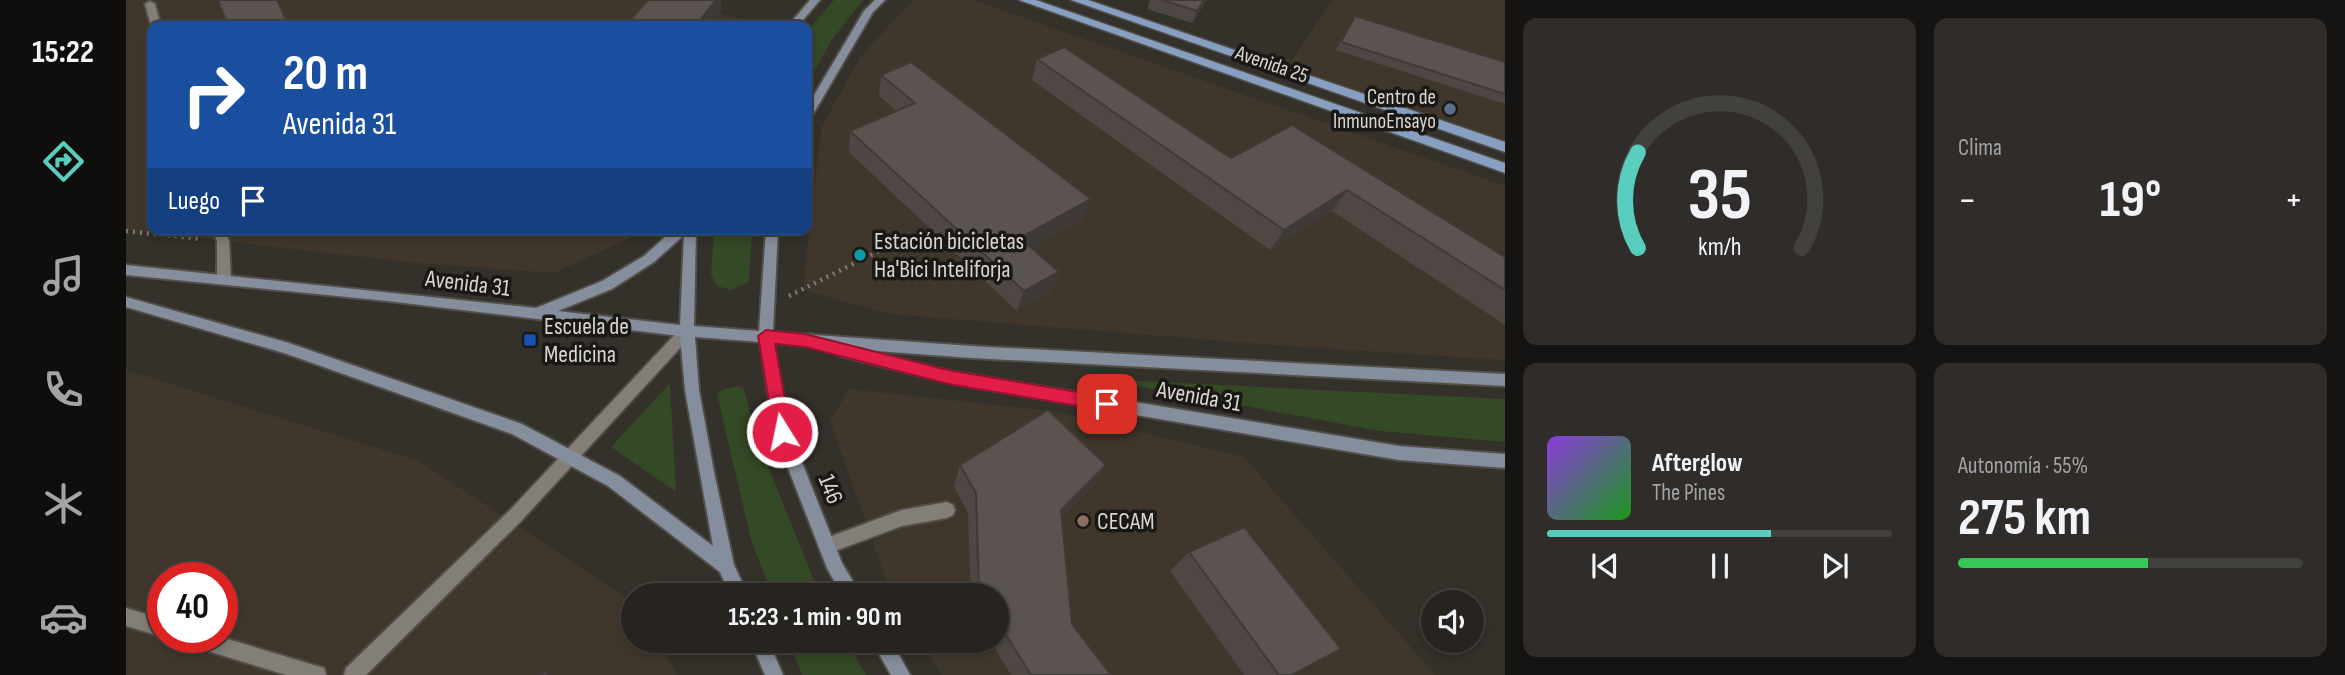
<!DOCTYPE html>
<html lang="es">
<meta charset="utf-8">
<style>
:root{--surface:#272420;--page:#2f2c29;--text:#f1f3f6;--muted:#a4a4a5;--line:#43413e;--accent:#59cebe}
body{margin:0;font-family:"Sofia Sans Condensed",sans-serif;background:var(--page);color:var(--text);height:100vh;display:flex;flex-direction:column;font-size:26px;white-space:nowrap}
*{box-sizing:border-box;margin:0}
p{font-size:23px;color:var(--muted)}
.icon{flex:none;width:38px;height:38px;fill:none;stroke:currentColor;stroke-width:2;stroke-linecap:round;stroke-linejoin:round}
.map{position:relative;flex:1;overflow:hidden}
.sheet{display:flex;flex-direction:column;gap:18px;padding:18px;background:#151412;width:840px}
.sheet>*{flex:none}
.top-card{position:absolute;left:21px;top:21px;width:665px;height:214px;border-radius:14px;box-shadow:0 4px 10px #0003,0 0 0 2px var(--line);background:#1a4fa0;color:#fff;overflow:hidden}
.controls{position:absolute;left:1295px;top:590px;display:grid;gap:14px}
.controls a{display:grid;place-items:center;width:63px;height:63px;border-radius:50%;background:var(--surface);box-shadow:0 4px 10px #0003,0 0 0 2px var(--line);font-size:35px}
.speed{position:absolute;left:21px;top:562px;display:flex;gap:14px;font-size:35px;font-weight:700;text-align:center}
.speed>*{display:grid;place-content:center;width:91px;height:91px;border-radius:50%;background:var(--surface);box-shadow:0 4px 10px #0003,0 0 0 2px var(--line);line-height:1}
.speed .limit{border:10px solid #d22;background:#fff;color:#111}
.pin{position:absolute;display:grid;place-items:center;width:60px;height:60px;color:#fff;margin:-30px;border-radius:14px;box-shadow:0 4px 10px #0006}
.me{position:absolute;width:77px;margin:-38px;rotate:350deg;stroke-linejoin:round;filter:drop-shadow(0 0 5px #0008)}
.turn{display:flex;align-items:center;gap:24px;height:147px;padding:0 21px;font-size:32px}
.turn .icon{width:91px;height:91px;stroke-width:2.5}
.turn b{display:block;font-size:49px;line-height:60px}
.then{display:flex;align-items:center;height:66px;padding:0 21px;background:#0003;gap:14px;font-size:26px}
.big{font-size:52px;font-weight:700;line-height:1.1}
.sheet .widget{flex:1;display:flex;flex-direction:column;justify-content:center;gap:10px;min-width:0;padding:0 24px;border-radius:14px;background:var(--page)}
.sheet .dial{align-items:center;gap:0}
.dial svg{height:182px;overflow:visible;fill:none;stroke:var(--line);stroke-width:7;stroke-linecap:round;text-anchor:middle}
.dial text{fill:var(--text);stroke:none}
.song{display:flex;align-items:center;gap:21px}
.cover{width:84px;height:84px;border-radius:10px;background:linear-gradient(135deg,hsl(270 70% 55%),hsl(120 70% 35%))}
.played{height:7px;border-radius:4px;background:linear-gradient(90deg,var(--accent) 65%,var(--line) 65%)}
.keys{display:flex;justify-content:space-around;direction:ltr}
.heat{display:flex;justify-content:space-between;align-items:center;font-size:38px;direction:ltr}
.charge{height:10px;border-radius:5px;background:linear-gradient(90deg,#34c759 55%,var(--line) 0)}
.sheet .tiles{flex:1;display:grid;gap:18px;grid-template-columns:repeat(2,1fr)}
.trip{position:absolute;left:495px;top:583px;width:388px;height:70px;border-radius:35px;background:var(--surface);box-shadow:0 4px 10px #0003,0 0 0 2px var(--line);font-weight:700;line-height:70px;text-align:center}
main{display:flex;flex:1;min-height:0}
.menu{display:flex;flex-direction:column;width:126px;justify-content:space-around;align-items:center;background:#100e0d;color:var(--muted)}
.menu .icon{width:49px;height:49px}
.menu .current{color:var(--accent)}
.menu b{font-size:32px;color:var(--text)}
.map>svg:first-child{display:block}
.built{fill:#40372c;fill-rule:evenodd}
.green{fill:#344926}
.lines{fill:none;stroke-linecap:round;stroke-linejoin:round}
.lane-casing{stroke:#514d48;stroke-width:4}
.secondary-casing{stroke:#514d48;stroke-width:4}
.primary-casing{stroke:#514d48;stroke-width:3}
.path{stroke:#7f7b76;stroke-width:4.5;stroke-dasharray:2 5;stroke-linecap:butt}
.lane{fill:#837e77;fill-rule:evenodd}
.secondary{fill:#858e9c;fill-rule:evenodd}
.primary{fill:#879fc0;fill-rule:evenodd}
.wall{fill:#4e4744}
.shaded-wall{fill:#403a37}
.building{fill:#5b534f;stroke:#403a37;stroke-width:2}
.route{fill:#e11d48;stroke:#92132f;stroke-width:2}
.service-dot{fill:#5c6f8a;stroke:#1a1815;stroke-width:2.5}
.culture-dot{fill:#0f9aa8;stroke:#1a1815;stroke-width:2.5}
.transit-dot{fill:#1a4fb4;stroke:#1a1815;stroke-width:2.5}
.education-dot{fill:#8d6e63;stroke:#1a1815;stroke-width:2.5}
.labels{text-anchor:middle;stroke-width:7;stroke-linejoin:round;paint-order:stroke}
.far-street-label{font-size:21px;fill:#d9d6d2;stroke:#1a1815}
.far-poi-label{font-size:21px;fill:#d9d6d2;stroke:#1a1815;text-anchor:end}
.poi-label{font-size:24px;fill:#d9d6d2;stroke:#1a1815;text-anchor:start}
.street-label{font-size:24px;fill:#d9d6d2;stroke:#1a1815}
</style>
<main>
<nav class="menu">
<b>15:22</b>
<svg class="icon current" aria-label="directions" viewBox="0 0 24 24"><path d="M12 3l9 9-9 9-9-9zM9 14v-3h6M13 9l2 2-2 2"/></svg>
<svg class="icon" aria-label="music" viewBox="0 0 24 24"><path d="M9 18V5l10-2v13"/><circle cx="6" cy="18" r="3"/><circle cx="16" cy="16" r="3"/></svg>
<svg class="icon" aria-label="phone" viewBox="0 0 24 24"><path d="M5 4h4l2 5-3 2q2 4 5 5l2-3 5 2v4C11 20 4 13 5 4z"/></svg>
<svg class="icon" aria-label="climate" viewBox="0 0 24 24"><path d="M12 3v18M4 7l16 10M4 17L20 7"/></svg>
<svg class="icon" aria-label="car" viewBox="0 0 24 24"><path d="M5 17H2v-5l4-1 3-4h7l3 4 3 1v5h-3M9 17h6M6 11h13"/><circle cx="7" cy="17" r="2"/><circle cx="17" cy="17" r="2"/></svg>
</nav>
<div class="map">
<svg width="1379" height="675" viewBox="0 0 1379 675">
<rect width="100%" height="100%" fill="#34302a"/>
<path class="built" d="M0,0H538L640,25L26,26V229H517L515,233L428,273L291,263L0,230Z
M787,0H847L1379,186V360L1161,346L764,314L677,290L695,128L734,57Z
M1207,0H1379V147L1158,71Z
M0,370L293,461L507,602L508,640L533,641L551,675H0ZM37,578H96V637H37Z
M723,389L933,412L1118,457L1309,675H816L795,641L872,640V595H768L762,585L704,421Z"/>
<path class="green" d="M708,0H737L705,41L681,85V31Z
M588,229H626L623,282L605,290L591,286L585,275Z
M973,379L1379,399V442L1254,431Z
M544,383L550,492L485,447Z
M612,386L618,389L631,439L694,595H646L625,540L591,394L597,389Z
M663,641H720L740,675H676Z"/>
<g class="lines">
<defs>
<path id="lane" d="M24,1L29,4L35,26H25L19,4Z
M86,229H98L103,241L105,280L98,285L91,280V241Z
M561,325L566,327L568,331L566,335L396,520L240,675H218L220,668L384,510L556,327Z
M821,502L827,505L829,510L827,515L821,518L776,526L701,554L695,552L693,546L695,540L776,510Z
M0,608L37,619V637L0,626Z
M56,637H95L191,666L198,668L200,675H160L65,646L59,643Z"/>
<path id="secondary" d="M684,0H694L672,26H662Z
M749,0H759L747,12L686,116L681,119V107L738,11Z
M548,229H570L568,326L633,331L640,229H652L647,332L846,346L1379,374V386L846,358L737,350L823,371L1273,446L1379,454V468L1273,460L823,383L715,356L710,354L709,348L648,343L664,432L716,563L735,595H716L701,568L648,432L634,342L569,337L573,390L588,472L608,565L622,595H604L594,572L482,486L386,434L161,354L0,307V297L163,343L396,424L494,476L587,546L559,390L554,336L261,301L0,275V265L410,308L476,281L518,256ZM558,235L554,325L432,311L486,289L528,262Z
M624,640H642L657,675H639Z
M745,640H765L784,675H765Z"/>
<path id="primary" d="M893,0H910L1379,163V173Z
M945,0H962L1379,142V152Z"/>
</defs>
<use href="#lane" class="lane-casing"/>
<use href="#secondary" class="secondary-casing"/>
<use href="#primary" class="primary-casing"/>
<path class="path" d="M0,231L76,239
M663,296L781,237"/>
<use href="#lane" class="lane"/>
<use href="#secondary" class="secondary"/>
<use href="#primary" class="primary"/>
</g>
<path class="wall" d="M1024,0H1081L1066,23L1021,9Z
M1229,16L1379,62V104L1210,50Z
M911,59L1105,158L1166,125L1379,257V325L1206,211L1144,250L906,80Z
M755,75L965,199L957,219L906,248L933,272L925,292L891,311L723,152L724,131L771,111L753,96Z
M834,465H980L967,486L936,517L946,624L985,675H885L864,640H872V595H845L842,513L828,486Z
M1063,552L1166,675H1118L1044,571Z"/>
<path class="shaded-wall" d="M151,0H152L165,26H163Z
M590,0H595L596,10L584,26H569Z
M1078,0H1081L1066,23L1071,11Z
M1221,190L1206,211L1144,250L1158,230Z
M965,199L957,219L888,259L894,238Z
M933,272L925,292L891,311L898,291Z
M980,465L967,486L923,529L935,510Z"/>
<path class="building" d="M92,0H151L163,26H102Z
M522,0H590L569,26H499Z
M1036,0H1078L1071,11Z
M1229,16L1379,62V94L1215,42Z
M938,47L1105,158L1166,125L1379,257V290L1221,190L1158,230L911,59Z
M785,62L965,199L894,238L933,272L898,291L724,131L789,103L755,75Z
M922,410L980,465L935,510L946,624L985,675H905L872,622V595H854L853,593L850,493L834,465Z
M1118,527L1215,649L1166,675H1153L1063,552Z
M420,671L422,675H413Z"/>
<path class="route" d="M640,330L679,334L822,370L981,397L987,399L990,404L987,409L981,411L822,384L679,347L649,344L665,432L663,438L656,440L650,438L648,432L632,336Z"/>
<circle class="service-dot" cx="1324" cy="109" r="7"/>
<circle class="culture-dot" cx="734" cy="255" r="7"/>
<rect class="transit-dot" x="397" y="333" width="14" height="14" rx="3.5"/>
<circle class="education-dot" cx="957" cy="521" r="7"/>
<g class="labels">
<g class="far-street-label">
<text transform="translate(1146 64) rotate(19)" y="7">Avenida 25</text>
</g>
<g class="far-poi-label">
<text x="1310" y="104">Centro de<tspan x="1310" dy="24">InmunoEnsayo</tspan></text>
</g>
<g class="poi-label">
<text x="748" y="249">Estación bicicletas<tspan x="748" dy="28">Ha'Bici Inteliforja</tspan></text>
<text x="418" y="334">Escuela de<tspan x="418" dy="28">Medicina</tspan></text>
<text x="971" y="529">CECAM</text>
</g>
<g class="street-label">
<text transform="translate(342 283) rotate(7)" y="8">Avenida 31</text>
<text transform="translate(1073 396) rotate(10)" y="8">Avenida 31</text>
<text transform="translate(705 489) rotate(68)" y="8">146</text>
</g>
</g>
</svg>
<div class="controls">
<a><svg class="icon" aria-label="sound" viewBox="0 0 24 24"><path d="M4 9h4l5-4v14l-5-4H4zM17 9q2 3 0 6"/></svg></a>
</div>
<div class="speed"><div class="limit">40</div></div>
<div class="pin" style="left:981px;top:404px;background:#d93025"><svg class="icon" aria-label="arrive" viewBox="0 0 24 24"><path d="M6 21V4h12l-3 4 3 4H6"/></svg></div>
<svg class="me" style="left:656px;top:432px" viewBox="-20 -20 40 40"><circle r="17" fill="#e11d48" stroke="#fff" stroke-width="3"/><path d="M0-11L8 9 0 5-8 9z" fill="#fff"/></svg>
<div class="trip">15:23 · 1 min · 90 m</div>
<div class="top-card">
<div class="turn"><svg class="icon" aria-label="right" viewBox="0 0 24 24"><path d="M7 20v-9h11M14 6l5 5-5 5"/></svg><div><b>20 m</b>Avenida 31</div></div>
<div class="then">Luego<svg class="icon" aria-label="arrive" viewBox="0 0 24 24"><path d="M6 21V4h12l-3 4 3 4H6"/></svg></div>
</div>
</div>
<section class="sheet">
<div class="tiles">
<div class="widget dial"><svg viewBox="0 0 100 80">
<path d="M14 69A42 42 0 1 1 86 69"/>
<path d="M14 69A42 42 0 0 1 14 27" stroke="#59cebe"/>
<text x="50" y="56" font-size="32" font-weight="700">35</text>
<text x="50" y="72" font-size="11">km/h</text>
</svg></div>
<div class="widget"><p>Clima</p>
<div class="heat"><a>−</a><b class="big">19°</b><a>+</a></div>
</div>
<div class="widget">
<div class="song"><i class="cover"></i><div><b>Afterglow</b><p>The Pines</p></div></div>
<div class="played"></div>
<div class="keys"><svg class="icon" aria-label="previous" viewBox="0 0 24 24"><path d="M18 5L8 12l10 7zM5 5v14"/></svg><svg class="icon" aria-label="pause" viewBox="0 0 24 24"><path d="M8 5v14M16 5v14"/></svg><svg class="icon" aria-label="next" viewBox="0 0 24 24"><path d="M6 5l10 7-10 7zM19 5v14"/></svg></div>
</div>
<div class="widget"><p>Autonomía · 55%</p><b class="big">275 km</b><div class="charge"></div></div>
</div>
</section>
</main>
